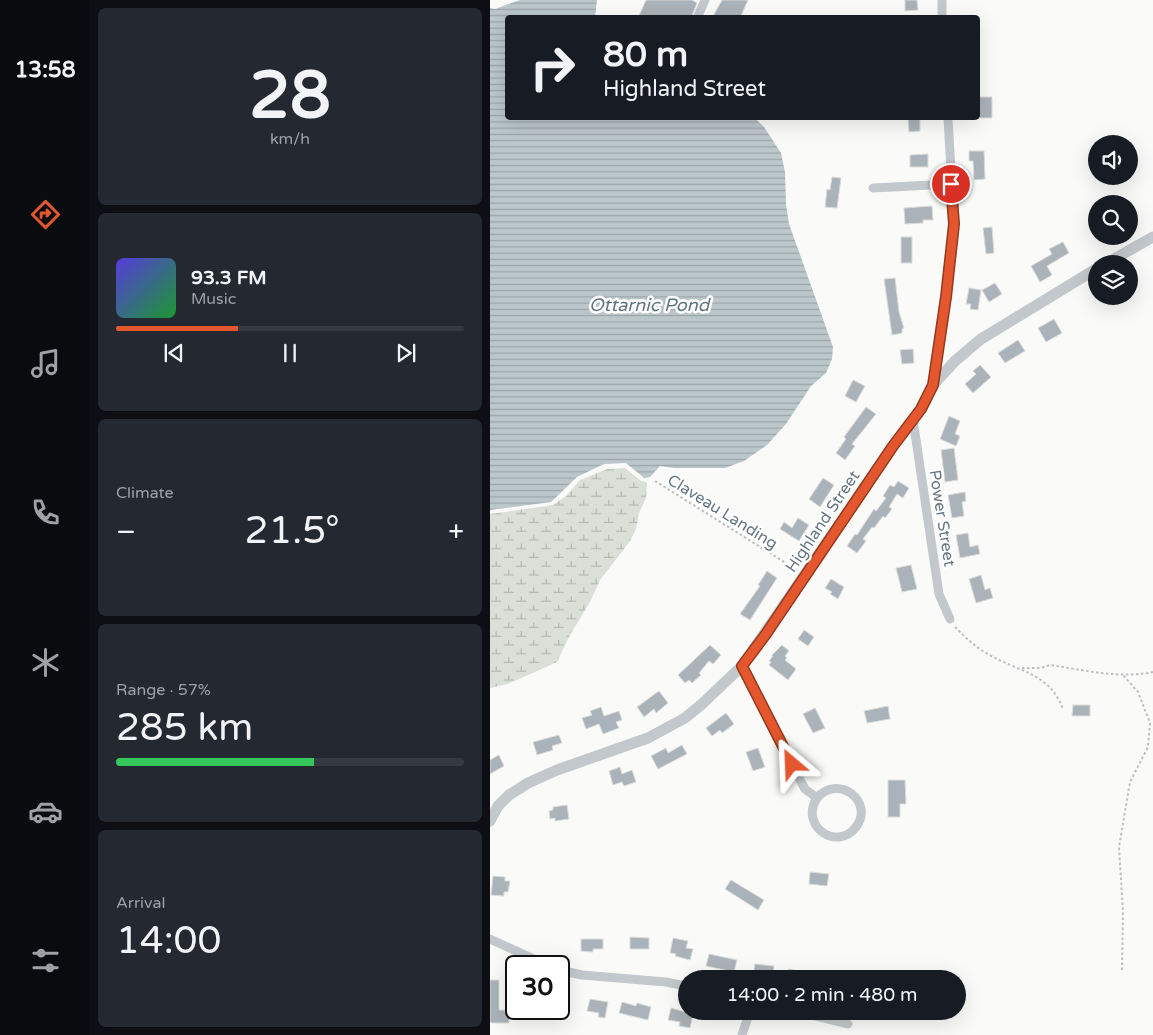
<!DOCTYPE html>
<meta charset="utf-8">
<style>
:root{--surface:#171b24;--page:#242831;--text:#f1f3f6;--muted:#9ea1a6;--line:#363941;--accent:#e4572e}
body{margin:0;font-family:"Varela Round",sans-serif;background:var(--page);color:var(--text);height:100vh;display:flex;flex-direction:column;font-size:19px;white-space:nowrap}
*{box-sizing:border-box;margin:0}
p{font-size:16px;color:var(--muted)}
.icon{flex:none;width:28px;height:28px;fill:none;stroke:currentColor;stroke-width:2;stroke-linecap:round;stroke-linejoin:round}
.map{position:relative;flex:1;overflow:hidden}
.panel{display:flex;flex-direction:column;gap:8px;padding:8px;background:#0d0f14;width:400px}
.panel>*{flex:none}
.hud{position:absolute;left:15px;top:15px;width:475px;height:105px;border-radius:5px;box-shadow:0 5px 20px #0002;background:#171b24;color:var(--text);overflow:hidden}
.buttons{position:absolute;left:598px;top:135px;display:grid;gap:10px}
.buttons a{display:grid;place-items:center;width:50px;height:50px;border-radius:50%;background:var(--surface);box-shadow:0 5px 20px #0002;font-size:25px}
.speed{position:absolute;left:15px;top:955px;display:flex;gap:10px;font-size:25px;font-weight:700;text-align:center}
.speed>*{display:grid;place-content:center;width:65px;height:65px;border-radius:50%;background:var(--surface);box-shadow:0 5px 20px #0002;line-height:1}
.speed .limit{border:2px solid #111;border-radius:8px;background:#fff;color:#111}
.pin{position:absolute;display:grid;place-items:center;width:42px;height:42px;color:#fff;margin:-21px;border:2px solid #fff;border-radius:50%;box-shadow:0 1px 5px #0007}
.me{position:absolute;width:55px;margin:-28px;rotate:334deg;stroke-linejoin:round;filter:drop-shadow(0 0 4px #0008)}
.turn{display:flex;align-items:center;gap:18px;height:105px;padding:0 15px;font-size:22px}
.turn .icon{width:65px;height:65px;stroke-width:2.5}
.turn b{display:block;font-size:35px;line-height:42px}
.big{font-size:38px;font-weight:600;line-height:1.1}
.panel .tile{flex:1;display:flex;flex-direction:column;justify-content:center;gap:8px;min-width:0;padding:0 18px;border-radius:8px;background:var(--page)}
.panel .dial{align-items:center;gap:0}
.dial b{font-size:65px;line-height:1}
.song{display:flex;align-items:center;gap:15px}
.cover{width:60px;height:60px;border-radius:8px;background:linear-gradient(135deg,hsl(250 70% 55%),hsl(130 70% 35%))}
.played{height:5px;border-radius:2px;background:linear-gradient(90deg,var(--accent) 35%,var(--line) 35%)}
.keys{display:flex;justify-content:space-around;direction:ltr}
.heat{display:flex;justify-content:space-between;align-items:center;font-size:28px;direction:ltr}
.charge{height:8px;border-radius:4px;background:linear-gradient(90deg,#34c759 57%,var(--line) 0)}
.trip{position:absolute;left:188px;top:970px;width:288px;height:50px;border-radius:25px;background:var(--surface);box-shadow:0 5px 20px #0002;font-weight:600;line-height:50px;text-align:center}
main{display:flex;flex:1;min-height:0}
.tab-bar{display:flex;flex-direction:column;width:90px;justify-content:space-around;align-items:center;background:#090b0e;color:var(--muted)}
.tab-bar .icon{width:35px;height:35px}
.tab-bar .selected{color:var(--accent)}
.tab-bar b{font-size:22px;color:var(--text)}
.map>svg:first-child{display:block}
.wetland{fill:url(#wetland-marsh)}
.water{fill:url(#water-rules)}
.building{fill:#aab3b9;stroke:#dcdcda}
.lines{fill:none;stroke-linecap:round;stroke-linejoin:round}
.path{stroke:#bbbfc2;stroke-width:2;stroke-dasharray:2.5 2.5;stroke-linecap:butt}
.minor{stroke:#c3c8cc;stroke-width:9}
.tertiary{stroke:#c3c8cc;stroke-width:11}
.route-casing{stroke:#94391e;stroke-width:12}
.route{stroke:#e4572e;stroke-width:9}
.labels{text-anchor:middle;stroke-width:5;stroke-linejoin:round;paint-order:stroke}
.street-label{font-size:16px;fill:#657683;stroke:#fff}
.water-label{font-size:18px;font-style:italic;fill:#60757c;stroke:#fff}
</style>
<main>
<nav class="tab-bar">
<b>13:58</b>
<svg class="icon selected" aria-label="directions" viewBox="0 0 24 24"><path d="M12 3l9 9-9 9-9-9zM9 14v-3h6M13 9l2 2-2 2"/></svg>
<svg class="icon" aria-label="music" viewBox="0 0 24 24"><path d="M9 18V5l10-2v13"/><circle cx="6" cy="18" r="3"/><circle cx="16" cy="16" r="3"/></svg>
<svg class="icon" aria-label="phone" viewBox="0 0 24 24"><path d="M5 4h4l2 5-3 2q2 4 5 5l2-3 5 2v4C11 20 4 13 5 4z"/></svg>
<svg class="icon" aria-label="climate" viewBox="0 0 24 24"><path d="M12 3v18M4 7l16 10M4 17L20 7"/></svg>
<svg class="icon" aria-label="car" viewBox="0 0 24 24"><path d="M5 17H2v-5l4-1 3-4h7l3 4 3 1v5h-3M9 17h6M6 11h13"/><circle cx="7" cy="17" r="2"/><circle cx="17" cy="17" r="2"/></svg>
<svg class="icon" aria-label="filters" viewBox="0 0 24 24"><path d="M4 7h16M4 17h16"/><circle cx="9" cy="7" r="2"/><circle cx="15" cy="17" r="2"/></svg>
</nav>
<section class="panel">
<div class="tile dial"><b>28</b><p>km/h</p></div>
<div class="tile">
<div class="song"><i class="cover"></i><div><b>93.3 FM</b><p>Music</p></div></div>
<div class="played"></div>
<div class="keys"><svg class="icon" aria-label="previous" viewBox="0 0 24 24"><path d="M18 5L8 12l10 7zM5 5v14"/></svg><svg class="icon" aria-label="pause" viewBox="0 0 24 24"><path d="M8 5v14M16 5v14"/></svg><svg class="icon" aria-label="next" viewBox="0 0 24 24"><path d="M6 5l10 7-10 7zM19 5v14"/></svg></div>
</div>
<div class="tile"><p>Climate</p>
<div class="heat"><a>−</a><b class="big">21.5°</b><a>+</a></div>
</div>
<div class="tile"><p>Range · 57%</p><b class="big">285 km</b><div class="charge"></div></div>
<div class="tile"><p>Arrival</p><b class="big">14:00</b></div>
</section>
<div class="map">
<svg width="663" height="1035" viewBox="0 0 663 1035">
<defs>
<pattern id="wetland-marsh" width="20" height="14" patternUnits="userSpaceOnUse" patternTransform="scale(1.25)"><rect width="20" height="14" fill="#dadfd7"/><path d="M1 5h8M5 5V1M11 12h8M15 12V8" fill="none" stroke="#b4b9b4"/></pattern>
<pattern id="water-rules" width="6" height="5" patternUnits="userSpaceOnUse" patternTransform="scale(1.25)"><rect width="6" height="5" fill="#bbc7cb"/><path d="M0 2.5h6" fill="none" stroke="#9ca6aa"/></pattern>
</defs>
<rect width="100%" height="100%" fill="#fafaf8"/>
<path class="wetland" d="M135,468L151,481L157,482L156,498L149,513L146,529L140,541L110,580L100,602L80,635L67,662L18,684L0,688V514L63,505L76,496L90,480L117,469Z"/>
<path class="water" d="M30,0H107L105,17L18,18V118H265L274,127L291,153L295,172L296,205L299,224L343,347L342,359L336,373L321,386L296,424L277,445L254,461L235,468H184L170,466L160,477L154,478L136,463L114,464L87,477L61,502L0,510V8L5,9Z"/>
<path class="building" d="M156,0H202L207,3L201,18H148Z
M232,0H258L250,18H222Z
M415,0H427L428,10L415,11Z
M488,97H502V118H488Z
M418,118H430V131L419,132Z
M479,151H494L495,179L484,180L483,161H479Z
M438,154V167H420V155Z
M342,177L351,178L347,208L335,207L337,189L340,190Z
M442,206L443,220H433V223L415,224L414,208Z
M502,227L504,253L496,254L493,228Z
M411,237H422V263H411Z
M573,242L579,253L557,266L562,275L550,282L541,266L562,254L559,249Z
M405,278L409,312L414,328L412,329V333L402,335L394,279Z
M505,283L512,294L499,302L492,290Z
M479,288L491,290L488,310L480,309L481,304H476Z
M564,319L572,333L556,342L548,328Z
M528,340L535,351L515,363L508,353Z
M423,349L424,363L412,364L410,350Z
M490,365L501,377L483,393L475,384L486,374L483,371Z
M363,380L375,386L366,402L355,396Z
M376,407L386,414L362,444L365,446L355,460L346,453L356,439L354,437Z
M459,416L470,421L465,434L470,436L466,446L450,439Z
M464,448L468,480L455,482L451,450Z
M333,478L344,485L330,507L319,499Z
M408,481L419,488L413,498L407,494L399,507L402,509L395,518L393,516L384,528L382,527L373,539L376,541L367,553L357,546L365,534L367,535L384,509L386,511L396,498L393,496L400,485L404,487Z
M475,492L476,501L472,502L474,516L462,518L458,495Z
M308,518L319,525L309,541L290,529L294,522L302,528Z
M478,533L480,547L488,545L490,554L470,558L466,535Z
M421,565L427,589L412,592L406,568Z
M277,571L287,578L260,620L250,614L270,586L268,585Z
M491,575L495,590L500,588L503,598L486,603L479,579Z
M341,579L354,587L348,599L340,594L342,592L335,588Z
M314,630L324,637L318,646L308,639Z
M220,645L231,655L223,664L219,661L209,673L211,675L202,683L199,680L195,683L188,675Z
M292,645L299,651L295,656L297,658L295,660L306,669L298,680L279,665L281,662L279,661L283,656H281Z
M169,691L178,703L166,713L164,709L154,717L147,707Z
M583,705H600V716H582Z
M398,706L400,719L377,723L374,711Z
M111,707L114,716L129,711L132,720L126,722L129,728L113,734L109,724L96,729L92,718L102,715L100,711Z
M325,708L335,728L323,733L313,714Z
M236,713L244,724L232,733L230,730L222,736L216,728Z
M69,735L72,743L62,746L63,750L47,755L43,742Z
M192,745L197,754L168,769L161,756L176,748L178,753Z
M268,748L275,767L263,771L256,752Z
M9,755L14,766L0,774V760Z
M130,767L132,774L142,770L146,782L134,786L132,782L123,785L119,771Z
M398,780H415L416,804H410V817H398Z
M77,805L79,819L65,821V818L60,819L59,811L63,810V807Z
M320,872L339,874L337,886L319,884Z
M3,876L15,877V881H20L18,892H14V896L1,895Z
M241,880L274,900L268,910L235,889Z
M140,937L159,938V949H140Z
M183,938L198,941L196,948L203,949L200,960L185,956L186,954L180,953Z
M91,939H113V949H103V952L91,951Z
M219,954L247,960L244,972L216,966Z
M265,964L284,966L283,975L279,974V978L263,976Z
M299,969L326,976V979H296Z
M0,980H9V1010H15V1012H19V1023H2L0,1022Z
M100,999L118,1002L115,1018L108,1017L109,1013L97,1011Z
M132,1002L146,1006L147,1003L161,1007L158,1020L129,1013Z
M181,1008L203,1014L200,1028L189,1026L190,1022L178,1020Z"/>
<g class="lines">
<path class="path" d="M165,481L307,570
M465,627C475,637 485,647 498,654C528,672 559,672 573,709
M532,668H550L560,665C594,670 629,679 663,672
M632,970L633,912L629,847L640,782L658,747L660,723L648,692L633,675"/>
<path class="minor" d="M452,0V18
M207,18L215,0
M383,188L461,184
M443,385L457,297L464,224L458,118
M423,420L449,594L460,619
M252,666L310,780L315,789L327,798C309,826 347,852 366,827C385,802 348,773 327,798
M0,939L59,966
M69,970L92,975L176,982L196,986
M305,1011L358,1024
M252,1035L260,1011"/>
<path class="tertiary" d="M615,264L663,237
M0,821L8,806L19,795L38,783L67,770L158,738L195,718L212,704L252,666L403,446L431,409L443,385L465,361L491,339L606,269"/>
</g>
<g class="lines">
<defs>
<path id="route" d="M302,764L252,666L276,634L403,446L431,409L443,385L456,297L464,224L461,184"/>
</defs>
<use href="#route" class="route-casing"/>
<use href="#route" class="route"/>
</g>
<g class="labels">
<g class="street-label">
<text transform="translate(233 511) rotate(32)" y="6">Claveau Landing</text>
<text transform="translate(453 518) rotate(81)" y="6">Power Street</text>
<text transform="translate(332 521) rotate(-56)" y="6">Highland Street</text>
</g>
<g class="water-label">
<text x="159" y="311">Ottarnic Pond</text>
</g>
</g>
</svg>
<div class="buttons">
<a><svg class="icon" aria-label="sound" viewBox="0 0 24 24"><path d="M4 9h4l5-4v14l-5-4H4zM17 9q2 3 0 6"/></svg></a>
<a><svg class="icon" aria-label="search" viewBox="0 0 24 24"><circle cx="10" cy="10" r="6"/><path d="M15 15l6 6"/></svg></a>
<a><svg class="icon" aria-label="layers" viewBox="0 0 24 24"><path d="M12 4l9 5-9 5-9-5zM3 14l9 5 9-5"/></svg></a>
</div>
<div class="speed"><div class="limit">30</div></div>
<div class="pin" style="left:461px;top:184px;background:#d93025"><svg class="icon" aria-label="arrive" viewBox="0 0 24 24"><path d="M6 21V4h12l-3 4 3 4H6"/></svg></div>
<svg class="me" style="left:302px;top:764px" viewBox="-20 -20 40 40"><path d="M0-17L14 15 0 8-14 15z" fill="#e4572e" stroke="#fff" stroke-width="4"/></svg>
<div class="trip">14:00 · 2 min · 480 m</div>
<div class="hud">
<div class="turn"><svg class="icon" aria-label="right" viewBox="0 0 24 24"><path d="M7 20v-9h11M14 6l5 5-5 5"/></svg><div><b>80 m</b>Highland Street</div></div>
</div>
</div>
</main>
